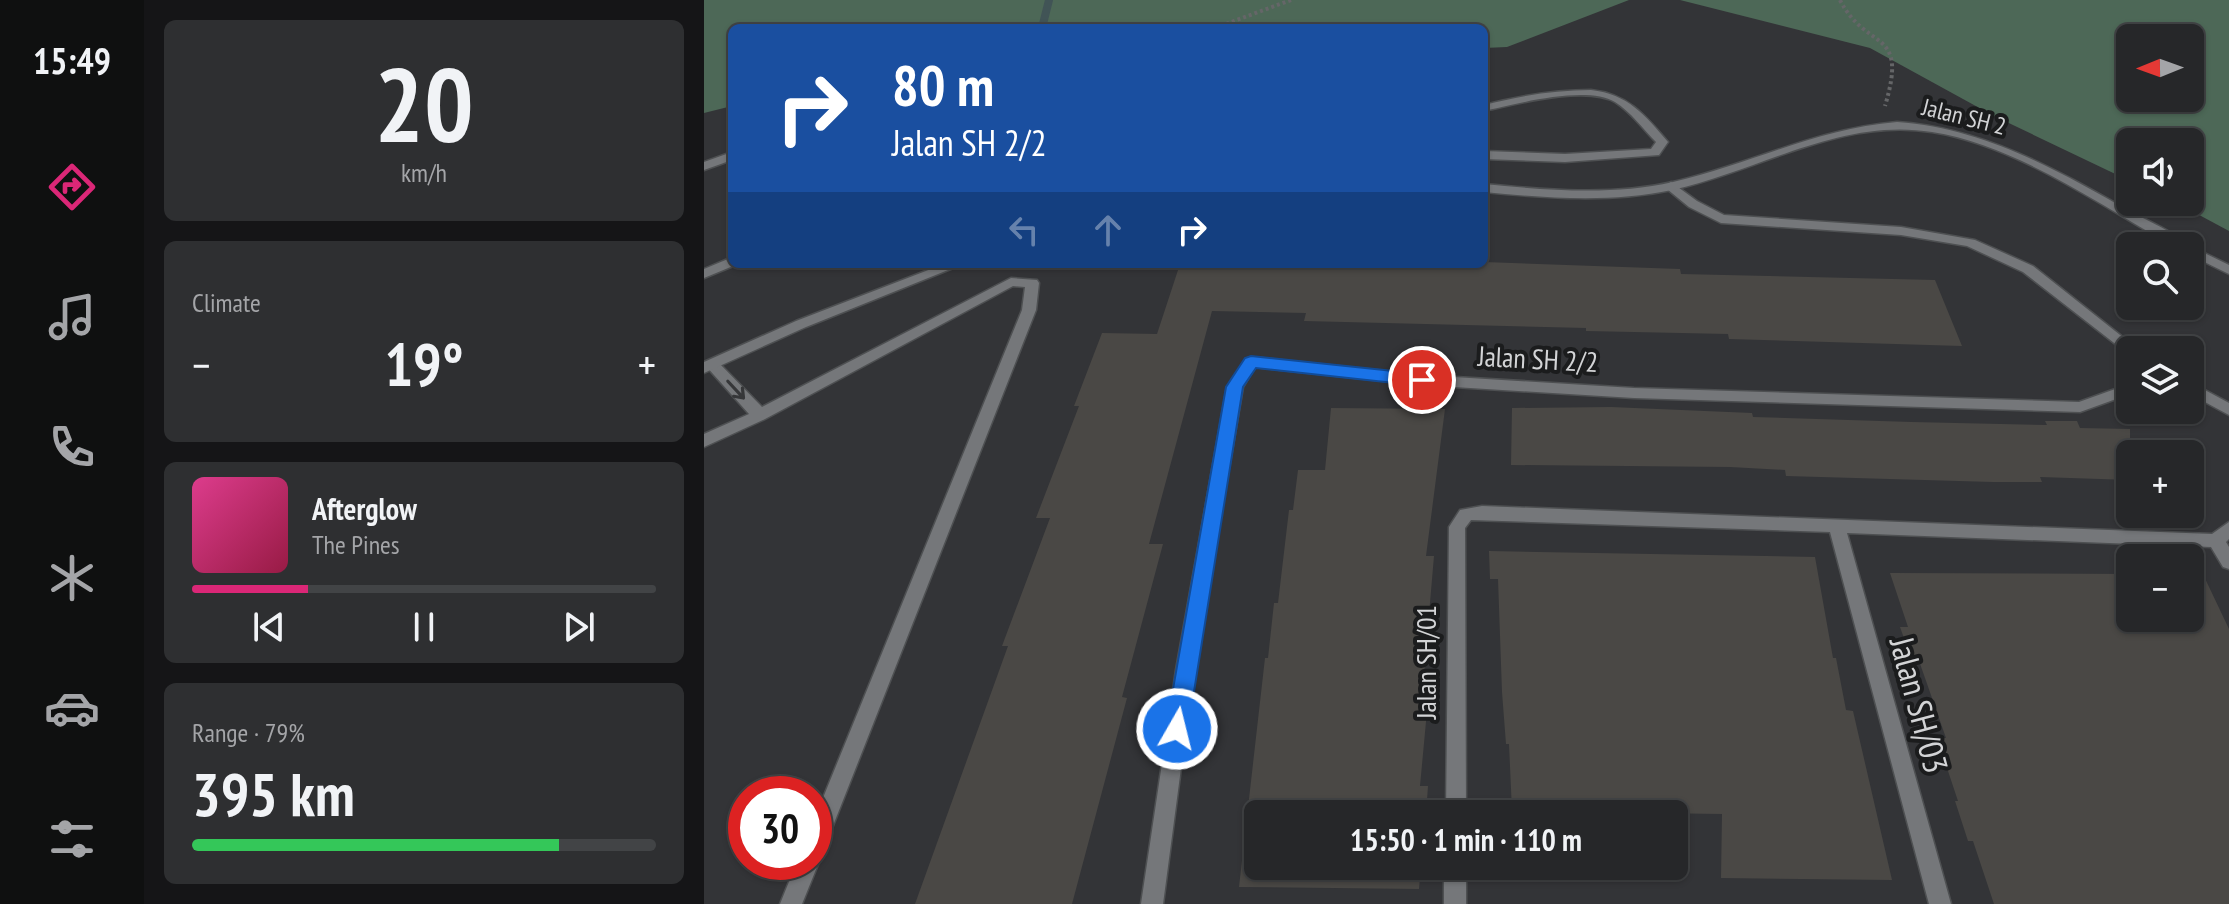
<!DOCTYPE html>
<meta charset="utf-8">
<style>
:root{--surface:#262729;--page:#2e2f31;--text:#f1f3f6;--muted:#a4a5a8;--line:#424446;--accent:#db2777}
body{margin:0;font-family:"PT Sans Narrow",sans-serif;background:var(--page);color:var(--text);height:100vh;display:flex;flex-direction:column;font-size:30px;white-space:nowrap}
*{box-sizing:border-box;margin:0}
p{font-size:26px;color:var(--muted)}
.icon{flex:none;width:44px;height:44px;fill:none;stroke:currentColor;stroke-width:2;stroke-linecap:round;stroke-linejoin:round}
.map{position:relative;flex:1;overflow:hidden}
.panel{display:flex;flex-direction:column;gap:20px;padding:20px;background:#151517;width:560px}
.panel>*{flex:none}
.banner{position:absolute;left:24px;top:24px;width:760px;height:244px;border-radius:12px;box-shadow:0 2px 6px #0004,0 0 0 2px var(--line);background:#1a4fa0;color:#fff;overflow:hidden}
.needle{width:52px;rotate:269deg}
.tools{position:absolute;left:1412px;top:24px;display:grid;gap:16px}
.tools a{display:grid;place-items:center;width:88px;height:88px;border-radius:12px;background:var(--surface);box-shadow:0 2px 6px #0004,0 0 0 2px var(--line);font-size:40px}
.speed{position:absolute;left:24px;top:776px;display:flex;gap:16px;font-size:40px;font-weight:700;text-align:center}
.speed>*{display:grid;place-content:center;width:104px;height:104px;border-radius:50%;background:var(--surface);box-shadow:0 2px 6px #0004,0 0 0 2px var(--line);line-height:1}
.speed .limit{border:12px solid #d22;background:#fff;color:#111}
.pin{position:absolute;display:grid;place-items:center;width:68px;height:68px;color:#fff;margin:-34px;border:4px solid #fff;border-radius:50%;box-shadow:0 2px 8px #0007}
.me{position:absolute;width:88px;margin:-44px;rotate:8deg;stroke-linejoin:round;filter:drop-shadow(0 0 6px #0008)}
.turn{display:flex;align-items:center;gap:28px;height:168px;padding:0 32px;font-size:36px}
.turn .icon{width:104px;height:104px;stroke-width:2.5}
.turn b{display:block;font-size:56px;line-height:68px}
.lanes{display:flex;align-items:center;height:76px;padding:0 32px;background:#0003;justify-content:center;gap:40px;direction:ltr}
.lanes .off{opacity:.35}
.big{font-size:60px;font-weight:700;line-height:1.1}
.panel .card{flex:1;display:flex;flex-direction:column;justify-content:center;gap:12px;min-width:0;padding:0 28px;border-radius:12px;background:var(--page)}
.panel .dial{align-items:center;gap:0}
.dial b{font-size:104px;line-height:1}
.song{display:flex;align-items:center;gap:24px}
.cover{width:96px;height:96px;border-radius:12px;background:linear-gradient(135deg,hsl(330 70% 55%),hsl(340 70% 35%))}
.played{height:8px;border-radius:4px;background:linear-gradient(90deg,var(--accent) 25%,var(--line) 25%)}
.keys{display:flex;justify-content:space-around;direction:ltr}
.heat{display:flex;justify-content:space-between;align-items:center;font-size:44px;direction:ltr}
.charge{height:12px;border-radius:6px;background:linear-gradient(90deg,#34c759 79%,var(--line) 0)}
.trip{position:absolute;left:540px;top:800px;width:444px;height:80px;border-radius:12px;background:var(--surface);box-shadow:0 2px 6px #0004,0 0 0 2px var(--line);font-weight:700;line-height:80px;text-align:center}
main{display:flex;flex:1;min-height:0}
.dock{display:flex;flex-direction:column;width:144px;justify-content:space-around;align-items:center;background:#0f1010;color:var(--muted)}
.dock .icon{width:56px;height:56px}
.dock .selected{color:var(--accent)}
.dock b{font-size:36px;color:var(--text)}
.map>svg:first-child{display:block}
.forest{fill:#4d6857;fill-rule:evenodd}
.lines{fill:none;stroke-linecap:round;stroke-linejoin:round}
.stream{stroke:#415456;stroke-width:8}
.building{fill:#4a4845}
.service-casing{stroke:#4e5052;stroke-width:3}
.minor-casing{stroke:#4e5052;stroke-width:3}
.tertiary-casing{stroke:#4e5052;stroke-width:3}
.path{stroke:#656668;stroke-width:4;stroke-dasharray:3 3;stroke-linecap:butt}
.service{fill:#75777a;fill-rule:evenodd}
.minor{fill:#75777a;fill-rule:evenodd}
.tertiary{fill:#75777a;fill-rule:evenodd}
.oneway{stroke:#363739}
.route{fill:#1a73e8;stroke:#114b97;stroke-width:2}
.labels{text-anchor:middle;stroke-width:8;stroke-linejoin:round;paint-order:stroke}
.far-street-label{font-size:24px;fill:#d3d4d6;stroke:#1b1c1d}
.street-label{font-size:28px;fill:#d3d4d6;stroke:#1b1c1d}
.near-street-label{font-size:34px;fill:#d3d4d6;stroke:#1b1c1d}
</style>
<main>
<nav class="dock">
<b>15:49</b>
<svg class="icon selected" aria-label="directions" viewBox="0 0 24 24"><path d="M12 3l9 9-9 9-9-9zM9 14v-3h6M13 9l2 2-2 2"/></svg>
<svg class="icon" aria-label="music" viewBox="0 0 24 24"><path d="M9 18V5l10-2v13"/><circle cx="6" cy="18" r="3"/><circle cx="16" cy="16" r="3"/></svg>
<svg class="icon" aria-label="phone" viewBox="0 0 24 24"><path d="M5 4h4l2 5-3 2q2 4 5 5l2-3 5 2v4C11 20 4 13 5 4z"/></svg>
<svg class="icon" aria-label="climate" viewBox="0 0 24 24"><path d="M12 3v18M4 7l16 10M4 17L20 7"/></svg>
<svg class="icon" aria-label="car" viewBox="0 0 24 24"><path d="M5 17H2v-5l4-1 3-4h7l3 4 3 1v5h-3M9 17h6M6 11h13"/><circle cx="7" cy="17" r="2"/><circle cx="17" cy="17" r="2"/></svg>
<svg class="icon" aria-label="filters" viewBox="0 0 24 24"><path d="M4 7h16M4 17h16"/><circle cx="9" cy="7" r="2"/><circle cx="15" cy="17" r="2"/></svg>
</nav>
<section class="panel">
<div class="card dial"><b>20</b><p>km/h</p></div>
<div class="card"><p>Climate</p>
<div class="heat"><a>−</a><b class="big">19°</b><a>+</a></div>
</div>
<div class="card">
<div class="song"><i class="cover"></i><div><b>Afterglow</b><p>The Pines</p></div></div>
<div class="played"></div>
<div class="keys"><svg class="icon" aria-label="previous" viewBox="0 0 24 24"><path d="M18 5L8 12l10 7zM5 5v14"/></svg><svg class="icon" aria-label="pause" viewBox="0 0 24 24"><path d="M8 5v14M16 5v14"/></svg><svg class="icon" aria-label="next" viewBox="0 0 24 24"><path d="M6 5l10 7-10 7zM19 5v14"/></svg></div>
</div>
<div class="card"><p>Range · 79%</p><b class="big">395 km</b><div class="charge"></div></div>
</section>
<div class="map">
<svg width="1525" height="904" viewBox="0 0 1525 904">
<rect width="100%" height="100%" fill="#333437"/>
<path class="forest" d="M0,0H925L803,47L780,48V28H28V106L0,113Z
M976,0H1525V231L1471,202H1486V142H1426V181L1290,116L1166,48ZM1426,38H1486V98H1426Z"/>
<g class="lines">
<path class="stream" d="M338,28L345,0"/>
</g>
<path class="building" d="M780,262L976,269L977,274L1231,280L1258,346L1025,339L1024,334L882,331V328L600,321L602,313L508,311L445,544H459L418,697L423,698L368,904H211L304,646H298L346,518H332L375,406H370L398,333L453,334L476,264Z
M907,407L1048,413L1049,417L1208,422L1343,425L1341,421H1373L1376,428L1426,429V480L1336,477L1338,482H1289L1082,476L1081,470L1026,467L807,465L808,408Z
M627,408L741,409L722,556H730L721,661L718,711H723L716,786H724L722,814H554V866H717L715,889L535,887L561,658H564L570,603H574L585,510H589L594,470H621Z
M1487,549L1525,629V904H1290L1269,841H1264L1251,801H1254L1233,738H1242L1214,658H1207L1196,627H1204L1186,573L1426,574V623L1486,624Z
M785,551L1111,557L1129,658H1132L1142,710L1149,711L1188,880L1017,878L1018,814L808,811L805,744H802L798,692L794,579H786Z"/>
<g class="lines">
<defs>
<path id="service" d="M887,90C924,94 941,115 964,142L955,155L861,162L780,159V151L861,154L947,149L952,142C939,129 927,112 911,102C882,85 812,104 780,111V105C815,96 851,90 887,90Z
M28,152V160L0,170V162Z
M24,259L28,260L29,266L0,278V269Z
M307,278L333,280L335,283L332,310L121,846L117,853L112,855L115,862L98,904H76L93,862H110V820L318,310L321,287L309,286L61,419L0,447V434L45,414L1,365L8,360L13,361L58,407Z"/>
<path id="minor" d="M967,182L993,201L1020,215L1197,227L1271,240L1329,266L1435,350H1426V354L1423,353L1319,272L1263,246L1197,235L1017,223L985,207L963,189L961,186Z
M547,357L718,375L930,388L1375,402L1414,388L1421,380L1426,379V394L1376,412L930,398L718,385L551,367L539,387L490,670L459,904H437L472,670L523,387L542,359Z
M1486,382L1525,403V415L1486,394Z
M778,506L1508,534L1525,522V539L1522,542L1525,547V569L1519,567L1507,547L1143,533L1247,904H1225L1126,532L767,520L761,528L762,814H742L745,527L756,510Z
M740,866H762V904H740Z"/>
<path id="tertiary" d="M1193,122C1280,128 1353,170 1427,212C1446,222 1470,232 1486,246H1469C1396,205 1312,145 1228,132C1137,117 1055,171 968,190C907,203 842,198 780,192V184C842,190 908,196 969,182C1047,164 1111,129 1193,122Z
M1486,246L1525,265V274L1486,255Z
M240,264H259L102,327L0,373V362L92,321Z"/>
</defs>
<use href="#service" class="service-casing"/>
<use href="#minor" class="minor-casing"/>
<use href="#tertiary" class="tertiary-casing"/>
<path class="path" d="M1136,0C1163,53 1205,26 1181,106
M511,28L587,0"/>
<use href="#service" class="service"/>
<use href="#minor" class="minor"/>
<use href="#tertiary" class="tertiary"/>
</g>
<defs><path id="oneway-shaft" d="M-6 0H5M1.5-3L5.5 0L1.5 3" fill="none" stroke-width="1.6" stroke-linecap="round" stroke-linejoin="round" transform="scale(2)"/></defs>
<use class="oneway" href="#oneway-shaft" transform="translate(32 390) rotate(47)"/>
<path class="route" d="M547,356L718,374L727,380L718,386L552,368L539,387L484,729L481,736L473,738L465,736L462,729L522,387L541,358Z"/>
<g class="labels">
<g class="far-street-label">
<text transform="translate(1260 117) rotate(14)" y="8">Jalan SH 2</text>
</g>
<g class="street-label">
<text transform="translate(834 359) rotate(3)" y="10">Jalan SH 2/2</text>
<text transform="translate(722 662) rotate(-90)" y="10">Jalan SH/01</text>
</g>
<g class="near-street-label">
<text transform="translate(1215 705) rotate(75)" y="12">Jalan SH/03</text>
</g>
</g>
</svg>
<div class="tools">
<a><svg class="needle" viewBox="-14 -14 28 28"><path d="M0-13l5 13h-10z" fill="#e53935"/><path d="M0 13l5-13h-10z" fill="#a4a5a8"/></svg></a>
<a><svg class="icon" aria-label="sound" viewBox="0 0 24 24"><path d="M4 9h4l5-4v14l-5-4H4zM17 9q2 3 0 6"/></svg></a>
<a><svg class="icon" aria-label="search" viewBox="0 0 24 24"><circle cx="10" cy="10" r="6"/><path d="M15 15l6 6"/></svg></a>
<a><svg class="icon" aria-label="layers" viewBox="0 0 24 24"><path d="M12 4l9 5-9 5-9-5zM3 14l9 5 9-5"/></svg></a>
<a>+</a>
<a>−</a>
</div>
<div class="speed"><div class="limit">30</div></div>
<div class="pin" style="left:718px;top:380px;background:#d93025"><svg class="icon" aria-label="arrive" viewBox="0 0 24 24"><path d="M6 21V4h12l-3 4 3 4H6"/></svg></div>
<svg class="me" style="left:473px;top:729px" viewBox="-20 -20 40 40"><circle r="17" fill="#1a73e8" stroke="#fff" stroke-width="3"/><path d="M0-11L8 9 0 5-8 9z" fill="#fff"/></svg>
<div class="trip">15:50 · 1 min · 110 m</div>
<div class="banner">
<div class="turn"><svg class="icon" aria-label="right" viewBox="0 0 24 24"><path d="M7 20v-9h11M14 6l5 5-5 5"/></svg><div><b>80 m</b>Jalan SH 2/2</div></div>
<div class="lanes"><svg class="icon off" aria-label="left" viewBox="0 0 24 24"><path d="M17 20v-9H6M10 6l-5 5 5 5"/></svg><svg class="icon off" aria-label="ahead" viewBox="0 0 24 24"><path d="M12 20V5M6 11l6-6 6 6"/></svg><svg class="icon" aria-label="right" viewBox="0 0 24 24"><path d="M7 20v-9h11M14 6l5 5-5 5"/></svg></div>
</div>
</div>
</main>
